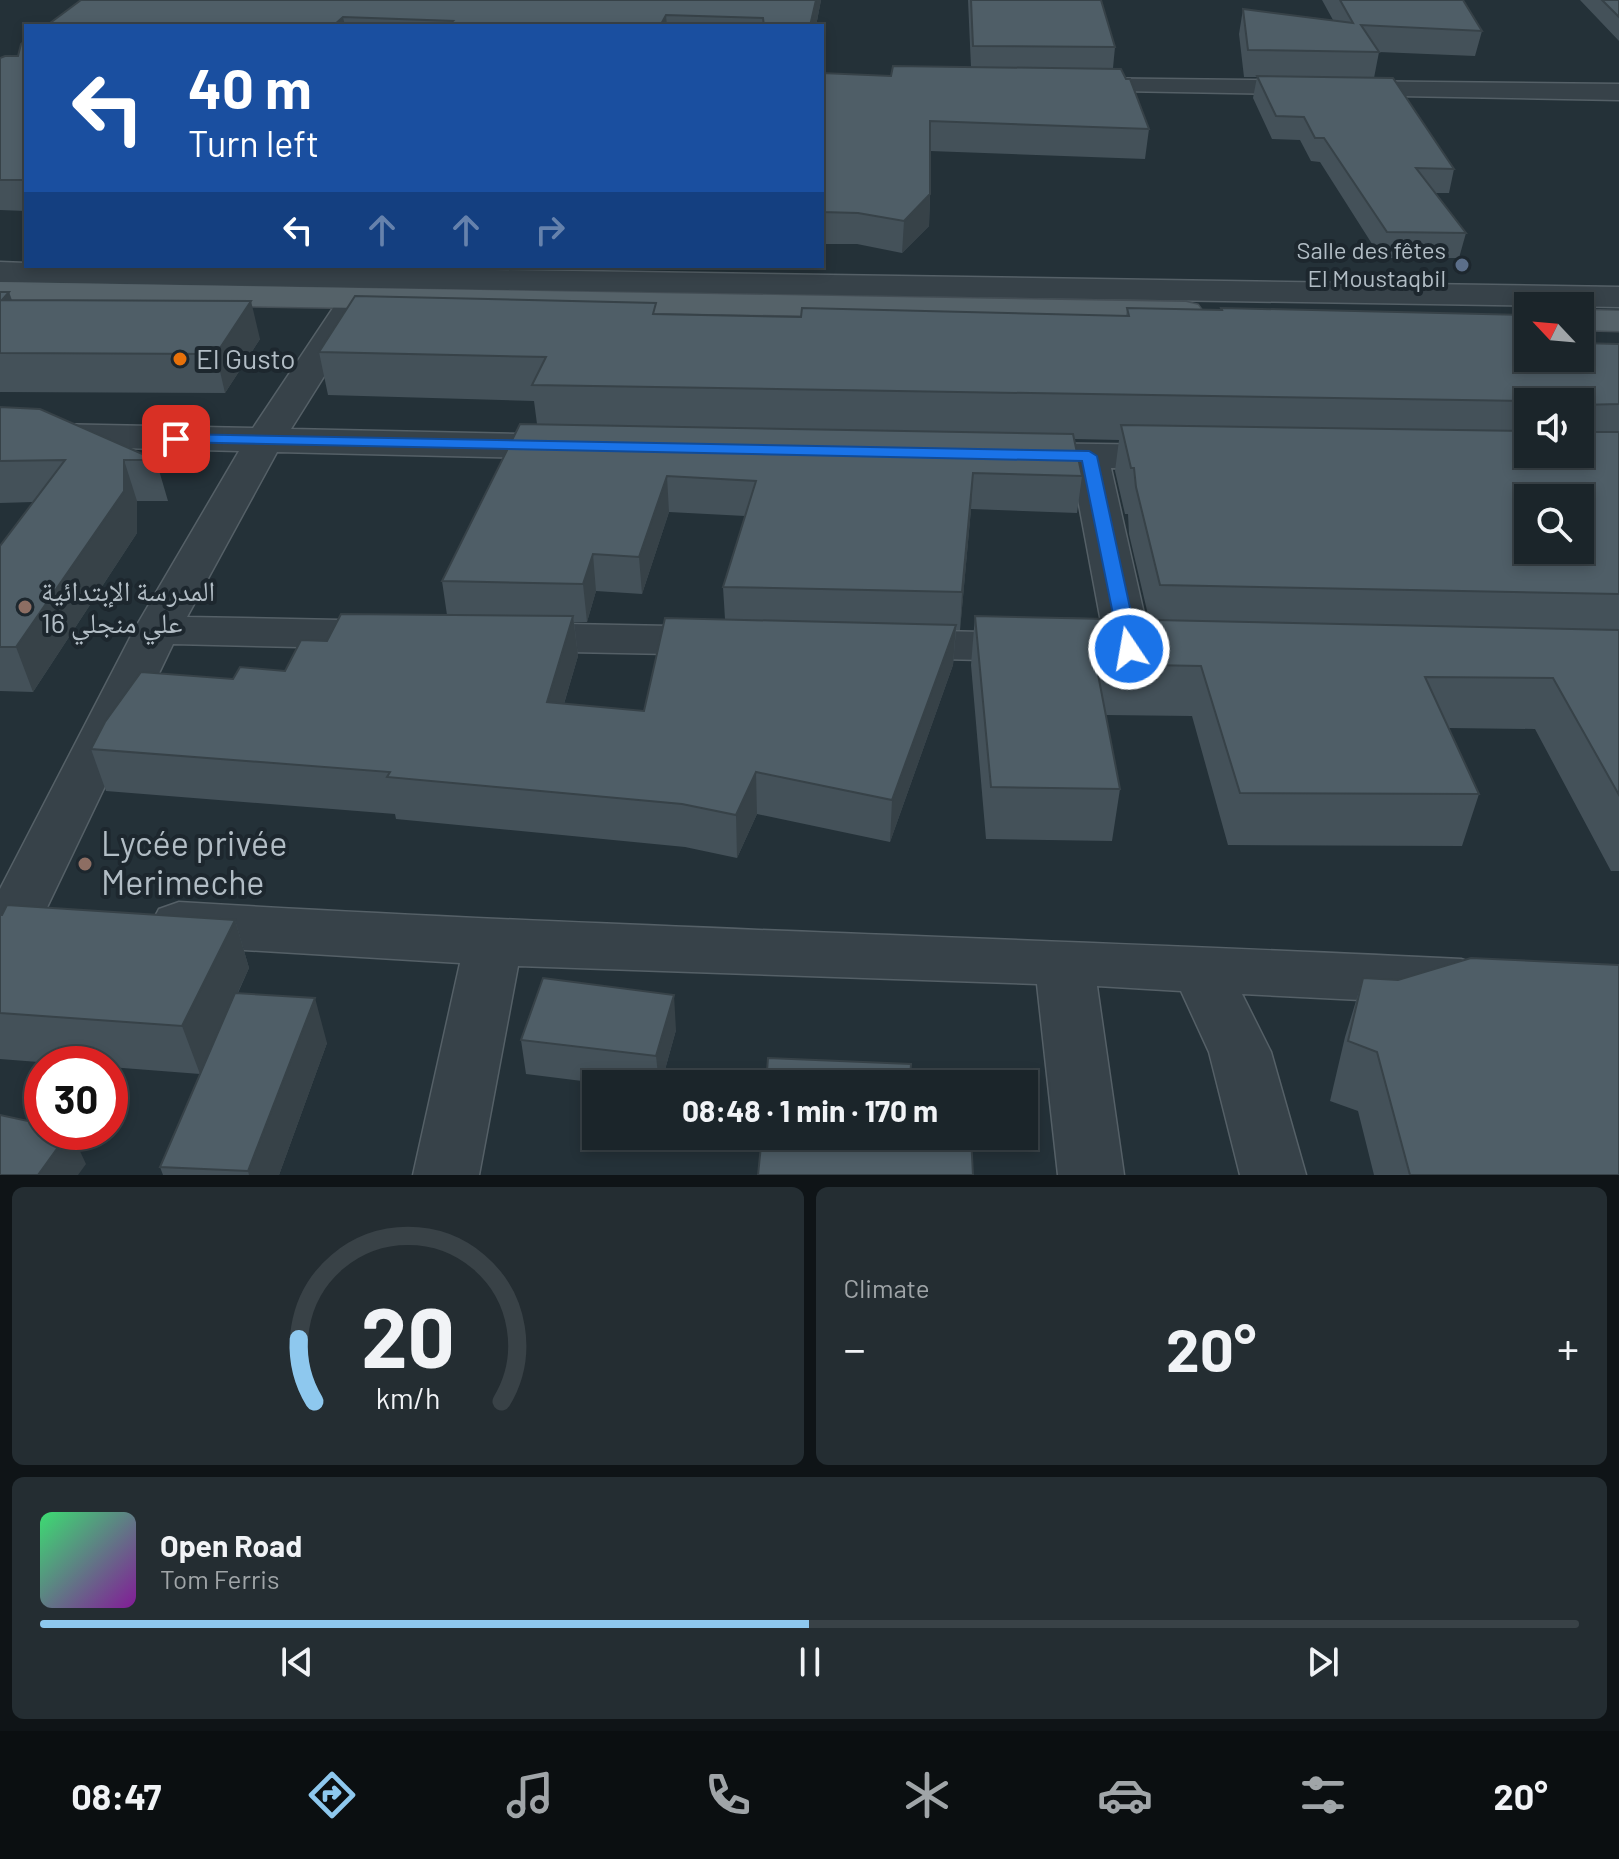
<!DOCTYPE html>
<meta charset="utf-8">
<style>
:root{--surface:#1b252a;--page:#242d32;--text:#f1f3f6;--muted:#a0a5a8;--line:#394247;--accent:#8ec8ee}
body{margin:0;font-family:Barlow,"Noto Naskh Arabic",sans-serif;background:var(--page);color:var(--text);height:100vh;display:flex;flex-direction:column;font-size:30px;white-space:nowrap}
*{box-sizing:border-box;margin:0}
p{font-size:26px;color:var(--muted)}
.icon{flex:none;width:44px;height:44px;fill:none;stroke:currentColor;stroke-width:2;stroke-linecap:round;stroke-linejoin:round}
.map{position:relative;height:1175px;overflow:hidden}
.panel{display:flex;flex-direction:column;gap:12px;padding:12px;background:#0f1417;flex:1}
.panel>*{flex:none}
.top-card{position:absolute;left:24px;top:24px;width:800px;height:244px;border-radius:0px;box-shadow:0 4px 12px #0003,0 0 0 2px var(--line);background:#1a4fa0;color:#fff;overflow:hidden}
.needle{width:52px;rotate:296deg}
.buttons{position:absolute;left:1514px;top:292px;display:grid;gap:16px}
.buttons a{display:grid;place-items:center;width:80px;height:80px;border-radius:0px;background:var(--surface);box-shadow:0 4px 12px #0003,0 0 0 2px var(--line);font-size:40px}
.speed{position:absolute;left:24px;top:1046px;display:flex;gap:16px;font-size:40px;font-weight:700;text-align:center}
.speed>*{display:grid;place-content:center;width:104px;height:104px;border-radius:50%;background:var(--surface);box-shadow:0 4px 12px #0003,0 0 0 2px var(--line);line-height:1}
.speed .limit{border:12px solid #d22;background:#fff;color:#111}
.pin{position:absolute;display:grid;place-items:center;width:68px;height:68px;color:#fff;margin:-34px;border-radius:16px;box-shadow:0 4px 12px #0006}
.me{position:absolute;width:88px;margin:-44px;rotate:348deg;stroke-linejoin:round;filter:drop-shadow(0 0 6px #0008)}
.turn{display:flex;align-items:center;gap:28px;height:168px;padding:0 32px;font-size:36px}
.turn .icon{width:104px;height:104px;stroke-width:2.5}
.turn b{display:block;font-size:56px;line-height:68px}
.lanes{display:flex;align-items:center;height:76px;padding:0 32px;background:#0003;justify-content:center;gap:40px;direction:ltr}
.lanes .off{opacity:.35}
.big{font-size:60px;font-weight:700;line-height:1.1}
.panel .card{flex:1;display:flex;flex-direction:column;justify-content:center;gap:12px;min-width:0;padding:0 28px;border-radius:12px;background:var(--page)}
.panel .dial{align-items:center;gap:0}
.dial svg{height:208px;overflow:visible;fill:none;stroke:var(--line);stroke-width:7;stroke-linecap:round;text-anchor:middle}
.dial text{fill:var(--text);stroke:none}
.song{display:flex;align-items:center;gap:24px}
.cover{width:96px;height:96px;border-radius:12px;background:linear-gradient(135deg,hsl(140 70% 55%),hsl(290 70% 35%))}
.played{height:8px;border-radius:4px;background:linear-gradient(90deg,var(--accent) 50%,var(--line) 50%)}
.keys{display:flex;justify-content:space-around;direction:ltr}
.heat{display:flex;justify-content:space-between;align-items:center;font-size:44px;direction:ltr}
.panel .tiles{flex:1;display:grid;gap:12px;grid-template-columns:1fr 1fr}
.card:last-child{grid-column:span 2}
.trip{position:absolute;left:582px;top:1070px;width:456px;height:80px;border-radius:0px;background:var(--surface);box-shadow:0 4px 12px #0003,0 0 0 2px var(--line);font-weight:700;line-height:80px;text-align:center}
.menu{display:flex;height:128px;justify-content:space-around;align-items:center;background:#0b0f11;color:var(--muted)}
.menu .icon{width:56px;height:56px}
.menu .current{color:var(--accent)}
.menu b{font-size:36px;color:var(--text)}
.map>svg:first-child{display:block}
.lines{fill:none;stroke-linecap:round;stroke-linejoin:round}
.minor-casing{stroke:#556067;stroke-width:3}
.major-casing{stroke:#444e55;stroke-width:3}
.minor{fill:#374249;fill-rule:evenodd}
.major{fill:#556269;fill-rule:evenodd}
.wall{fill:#445159;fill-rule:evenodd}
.shaded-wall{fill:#374248}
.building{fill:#4f5e67;stroke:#374248;stroke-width:2;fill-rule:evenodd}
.route{fill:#1a73e8;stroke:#114b97;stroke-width:2}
.service-dot{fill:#5c6f8a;stroke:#1d272e;stroke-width:3}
.food-dot{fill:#e8710a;stroke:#1d272e;stroke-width:3}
.education-dot{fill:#8d6e63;stroke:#1d272e;stroke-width:3}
.labels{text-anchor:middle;stroke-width:8;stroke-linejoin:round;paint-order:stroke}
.far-poi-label{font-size:24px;fill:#b2bdc5;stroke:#1d272e;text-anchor:end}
.poi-label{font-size:28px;fill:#b2bdc5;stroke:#1d272e;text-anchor:start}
.near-poi-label{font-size:34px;fill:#b2bdc5;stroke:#1d272e;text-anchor:start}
</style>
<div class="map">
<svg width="1619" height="1175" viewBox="0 0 1619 1175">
<rect width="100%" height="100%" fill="#243138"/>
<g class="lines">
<defs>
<path id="minor" d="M1073,78L1619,84V100L1064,90L1061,85L1064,80Z
M0,262L26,263V266H237L1619,287V307L0,282Z
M353,293L365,296L370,303L291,429L569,435L583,439L588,447L583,455L569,459L277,452L187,617L389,621L405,625L412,635L405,645L389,649L173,644L29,945L20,961L0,967V889L134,630L239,451L0,445V423L253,428L341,296Z
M1017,443L1177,445L1191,449L1197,457L1191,465L1177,469L1111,468L1152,649L1145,659L1129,663L1113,659L1106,649L1072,467H1017L1003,463L998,455L1003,447Z
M518,623L721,627L737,631L744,641L737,651L721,655L518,651L502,647L495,637L502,627Z
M894,630L1033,633L1049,637L1056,647L1049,657L1033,661L894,658L878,654L871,644L878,634Z
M179,902C606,928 1034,938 1461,959L1482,966L1490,982L1482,998L1461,1005L1242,994L1271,1052L1306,1175H1240L1209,1052L1181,991L1097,986L1124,1175H1058L1037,984L518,966L479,1175H413L460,963L179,946L159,939L151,924L159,909Z"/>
<path id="major" d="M0,282L1186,302L1198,305L1203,312L1198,319L1186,322L0,302Z
M1580,310L1619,311V331L1580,330Z"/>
</defs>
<use href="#minor" class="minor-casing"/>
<use href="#major" class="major-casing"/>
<use href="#minor" class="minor"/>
<use href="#major" class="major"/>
</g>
<path class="wall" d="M821,0L816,26H46Z
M968,0H1101L1115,47L1113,68L1149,129L1145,159L930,151V194L929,226L902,253L857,244H822V73L891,76L971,67Z
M1322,0H1463L1482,31L1475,56L1379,52L1374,78L1454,169L1449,193H1435L1466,233L1459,258H1381L1320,162L1311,161L1300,140L1272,139L1253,98L1257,77H1244L1239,34L1243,9L1333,20Z
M1580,0H1619V41Z
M26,40V211L0,210V58L18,56Z
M0,292H9L12,300L260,339L225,393L0,392Z
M1127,308L1221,310V308L1528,358L1619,344V871H1611L1535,729L1449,728L1479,794L1462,846L1228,845L1192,716L1106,715L1120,789L1112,841L986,839L971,665L975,616L1149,619L1129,534L1128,514H1125L1115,471L1119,440L1074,439L1082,476L1077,513L971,509L960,630H956L953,665L890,842L757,814L737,858L685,847L396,819L395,814L106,791L91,749L233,679L285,671L327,641L447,615L442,581L537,424L534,401L328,395L319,352L656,314L801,317L1126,316ZM1528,402H1580V454H1528ZM669,512L745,516L723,587L725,619L644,711L564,704L578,656L574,622H587L596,591L642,594Z
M0,407L156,460L168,501H137V533L33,692L0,691V546L33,502L0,503Z
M0,915L235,920L249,968L238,993L327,1043L279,1175H163L160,1167L200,1074L110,1067V1064H64L0,1059Z
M1363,978L1398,980L1619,1175H1374L1358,1111L1330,1101L1345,1037Z
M676,1030L661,1084H606L526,1074L521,1040Z"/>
<path class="shaded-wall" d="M816,0H821L816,26H810Z
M666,15L667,26H660Z
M343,17L345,26H333Z
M930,194L929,226L902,253L904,221Z
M9,292L21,329L2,300Z
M251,301L260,339L225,393L216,354Z
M124,460L137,501V533L33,692L16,647Z
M973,473L971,509L960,630L962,592Z
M667,476L669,512L642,594L639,557Z
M593,554L596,591L587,622L583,584Z
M573,616L578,656L552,744L547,702Z
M956,625L953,665L890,842L892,800Z
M756,772L757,814L737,858L736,815Z
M235,920L249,968L200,1074L182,1026Z
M674,995L676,1030L661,1084H659L656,1056Z
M315,998L327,1043L279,1175H249L248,1171Z
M69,1132H71L86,1164L78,1175H38Z"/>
<path class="building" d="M81,0H816L810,26H764L763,18L666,15L660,26H448L453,21L343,17L333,26H46Z
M971,0H1101L1115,47L973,46Z
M1340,0H1463L1482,31L1361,25L1379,52L1248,50L1243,9L1353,23Z
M1602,0H1619V17Z
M26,40V180H0V58L5,56H18L21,44Z
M893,66L1121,69L1126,79H1130L1149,129L930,121V194L904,221L858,213L822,212V73L891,76Z
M1257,76L1393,78L1454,169L1416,168L1466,233L1387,232L1324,138H1315L1304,117L1276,116Z
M0,292H9L2,300L251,301L216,354L0,353Z
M355,296L656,303L653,314L801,317L802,308L1129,316L1127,308L1222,310L1221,308L1528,315V358H1580V343L1619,344V404L1580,405V402L532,385L546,357L319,352Z
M0,407L40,409L156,460H124V491L16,647H0V546L65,460L0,461Z
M520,424L1073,434L1082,476L973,473L962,592L723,587L756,481L667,476L639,557L593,554L583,584L442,581Z
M1121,425L1528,431V454H1580V432H1619V594L1160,585L1136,487L1134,468H1131ZM1528,498H1580V550H1528Z
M341,614L573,616L547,702L644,711L665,618L956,625L892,800L756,772L736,815L682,804L387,777L390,772L91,749L105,722L141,672L233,679L240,667L285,671L301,640L327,641Z
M975,616L1619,630V795L1553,678L1425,677L1479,794L1240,793L1201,666L1096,664L1120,789L991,787Z
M7,905L235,920L182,1026L0,1013V915H2Z
M1471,958L1619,965V1175H1410L1377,1052L1348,1041L1363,978L1398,980Z
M543,978L674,995L656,1056L521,1040Z
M235,993L315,998L248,1171L160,1167Z
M768,1058L911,1064L910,1079L968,1081V1084H766Z
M0,1115L42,1124V1132H69L38,1175H0Z
M762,1136H971L973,1175H758Z"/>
<path class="route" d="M176,434L1089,451L1097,456L1139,649L1129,655L1120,649L1082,461L171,442L168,439Z"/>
<circle class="service-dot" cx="1462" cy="265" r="8"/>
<circle class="food-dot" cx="180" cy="359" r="8"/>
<g class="education-dot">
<circle cx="25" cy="607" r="8"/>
<circle cx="85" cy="864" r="8"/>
</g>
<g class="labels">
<g class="far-poi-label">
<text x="1446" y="259">Salle des fêtes<tspan x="1446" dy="28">El Moustaqbil</tspan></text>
</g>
<g class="poi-label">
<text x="196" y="369">El Gusto</text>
<text x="41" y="601">المدرسة الإبتدائية<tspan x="41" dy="32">علي منجلي 16</tspan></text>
</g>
<g class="near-poi-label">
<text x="101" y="856">Lycée privée<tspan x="101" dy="39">Merimeche</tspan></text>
</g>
</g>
</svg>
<div class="buttons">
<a><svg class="needle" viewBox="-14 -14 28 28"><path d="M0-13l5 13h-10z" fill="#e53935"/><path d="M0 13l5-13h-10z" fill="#a0a5a8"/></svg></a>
<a><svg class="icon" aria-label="sound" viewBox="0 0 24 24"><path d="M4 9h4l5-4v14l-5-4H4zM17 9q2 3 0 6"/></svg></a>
<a><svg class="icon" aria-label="search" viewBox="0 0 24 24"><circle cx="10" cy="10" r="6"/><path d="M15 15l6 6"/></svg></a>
</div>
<div class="speed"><div class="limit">30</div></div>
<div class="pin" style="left:176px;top:439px;background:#d93025"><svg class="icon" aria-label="arrive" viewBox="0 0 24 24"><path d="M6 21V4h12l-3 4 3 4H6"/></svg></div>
<svg class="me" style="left:1129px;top:649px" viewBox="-20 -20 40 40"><circle r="17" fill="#1a73e8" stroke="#fff" stroke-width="3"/><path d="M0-11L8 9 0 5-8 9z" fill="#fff"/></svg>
<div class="trip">08:48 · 1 min · 170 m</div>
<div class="top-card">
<div class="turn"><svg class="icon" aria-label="left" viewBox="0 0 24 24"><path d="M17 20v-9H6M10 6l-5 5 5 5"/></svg><div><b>40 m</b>Turn left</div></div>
<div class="lanes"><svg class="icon" aria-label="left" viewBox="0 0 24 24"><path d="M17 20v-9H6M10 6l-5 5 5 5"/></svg><svg class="icon off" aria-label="ahead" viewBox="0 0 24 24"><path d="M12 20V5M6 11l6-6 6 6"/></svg><svg class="icon off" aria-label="ahead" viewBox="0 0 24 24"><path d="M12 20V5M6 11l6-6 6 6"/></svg><svg class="icon off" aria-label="right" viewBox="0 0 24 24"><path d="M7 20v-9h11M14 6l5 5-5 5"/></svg></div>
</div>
</div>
<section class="panel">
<div class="tiles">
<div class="card dial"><svg viewBox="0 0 100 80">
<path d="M14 69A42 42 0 1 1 86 69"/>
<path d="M14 69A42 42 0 0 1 8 45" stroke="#8ec8ee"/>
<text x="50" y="56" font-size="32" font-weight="700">20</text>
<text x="50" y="72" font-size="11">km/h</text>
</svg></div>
<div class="card"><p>Climate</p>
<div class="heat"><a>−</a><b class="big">20°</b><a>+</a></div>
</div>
<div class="card">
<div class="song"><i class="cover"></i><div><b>Open Road</b><p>Tom Ferris</p></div></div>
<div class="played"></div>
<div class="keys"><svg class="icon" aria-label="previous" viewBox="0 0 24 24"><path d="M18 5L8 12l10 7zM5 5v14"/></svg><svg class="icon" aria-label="pause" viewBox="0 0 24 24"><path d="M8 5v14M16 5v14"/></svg><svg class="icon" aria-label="next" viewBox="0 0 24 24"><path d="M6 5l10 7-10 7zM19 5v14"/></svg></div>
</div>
</div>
</section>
<nav class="menu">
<b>08:47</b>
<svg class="icon current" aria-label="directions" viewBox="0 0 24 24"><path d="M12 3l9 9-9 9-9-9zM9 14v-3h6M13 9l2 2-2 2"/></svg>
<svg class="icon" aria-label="music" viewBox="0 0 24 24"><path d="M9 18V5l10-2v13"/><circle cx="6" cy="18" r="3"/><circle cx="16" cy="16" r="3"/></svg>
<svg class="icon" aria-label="phone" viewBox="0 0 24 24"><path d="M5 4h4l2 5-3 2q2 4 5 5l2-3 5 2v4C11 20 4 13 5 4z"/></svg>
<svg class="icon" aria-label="climate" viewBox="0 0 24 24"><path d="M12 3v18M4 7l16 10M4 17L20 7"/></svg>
<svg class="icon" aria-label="car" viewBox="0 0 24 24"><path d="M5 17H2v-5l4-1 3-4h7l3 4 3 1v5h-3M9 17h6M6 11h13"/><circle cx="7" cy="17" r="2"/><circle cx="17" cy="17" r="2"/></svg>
<svg class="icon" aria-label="filters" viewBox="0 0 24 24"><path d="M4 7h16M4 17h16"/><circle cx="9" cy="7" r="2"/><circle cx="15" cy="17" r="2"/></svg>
<b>20°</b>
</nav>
